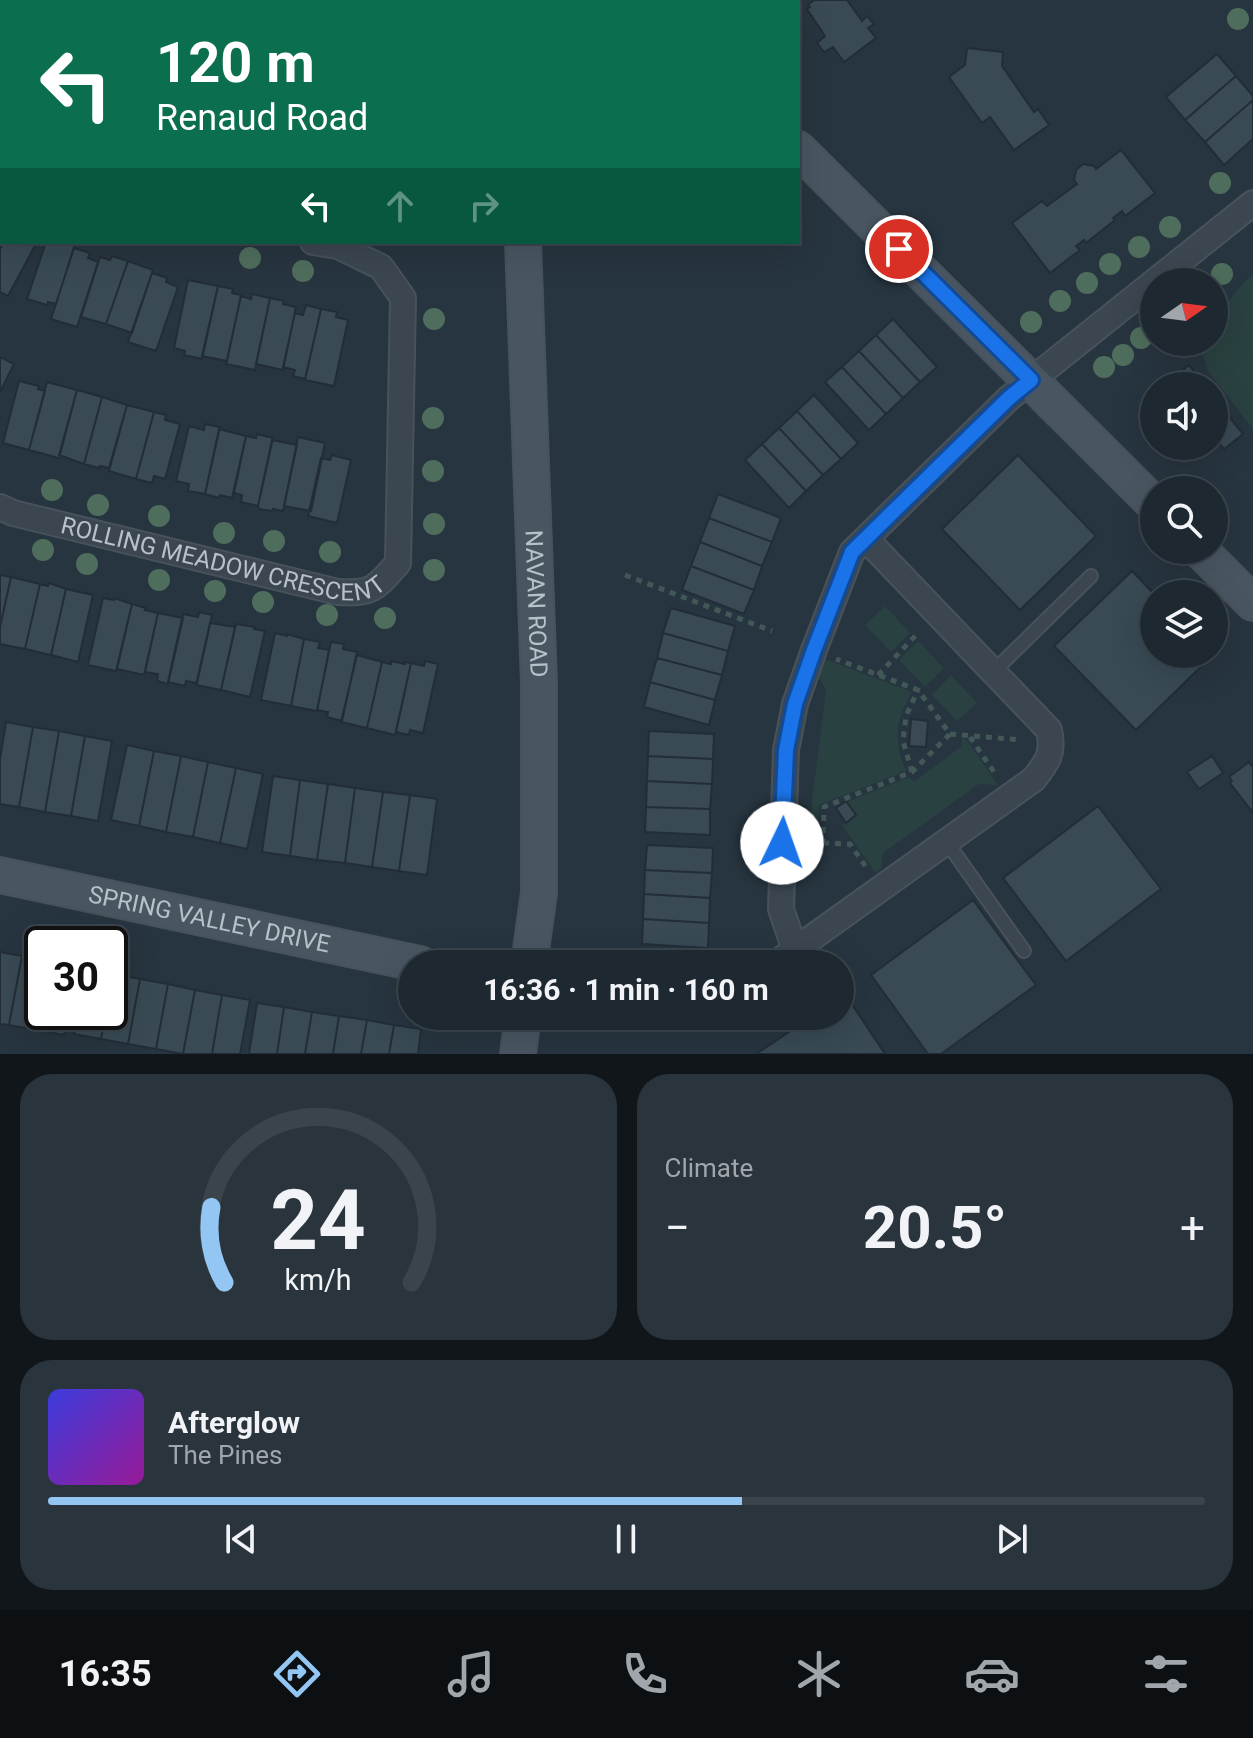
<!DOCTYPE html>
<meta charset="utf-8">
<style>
:root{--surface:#1d2830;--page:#2a343c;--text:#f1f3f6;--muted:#a0a6ab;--line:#3b444c;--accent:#93c6f3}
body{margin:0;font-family:Roboto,sans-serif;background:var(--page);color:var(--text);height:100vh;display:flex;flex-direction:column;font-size:30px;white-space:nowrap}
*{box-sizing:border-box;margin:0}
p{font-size:26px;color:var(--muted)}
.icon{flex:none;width:44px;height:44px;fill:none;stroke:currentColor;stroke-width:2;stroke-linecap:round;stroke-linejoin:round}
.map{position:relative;height:1054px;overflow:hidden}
.panel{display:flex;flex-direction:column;gap:20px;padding:20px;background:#10161a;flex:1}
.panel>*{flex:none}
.hud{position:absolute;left:0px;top:0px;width:800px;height:244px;box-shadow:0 8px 32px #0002,0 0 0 2px var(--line);background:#0b6e4f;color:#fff;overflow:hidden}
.needle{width:52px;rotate:76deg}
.buttons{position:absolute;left:1140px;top:268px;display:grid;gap:16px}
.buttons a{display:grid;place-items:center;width:88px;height:88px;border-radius:50%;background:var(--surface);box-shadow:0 8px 32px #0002,0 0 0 2px var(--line);font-size:40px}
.speed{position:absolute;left:24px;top:926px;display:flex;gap:16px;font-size:40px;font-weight:700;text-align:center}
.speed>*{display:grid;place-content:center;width:104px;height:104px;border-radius:50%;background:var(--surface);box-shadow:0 8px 32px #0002,0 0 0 2px var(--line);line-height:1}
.speed .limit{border:4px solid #111;border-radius:12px;background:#fff;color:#111}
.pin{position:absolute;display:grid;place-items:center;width:68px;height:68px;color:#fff;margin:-34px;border:4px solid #fff;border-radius:50%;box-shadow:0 2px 8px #0007}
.me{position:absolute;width:88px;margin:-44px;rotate:3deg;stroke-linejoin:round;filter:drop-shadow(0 0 6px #0008)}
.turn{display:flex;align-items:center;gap:28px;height:168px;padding:0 24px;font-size:36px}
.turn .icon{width:104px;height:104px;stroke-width:2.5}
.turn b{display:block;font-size:56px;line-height:68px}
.lanes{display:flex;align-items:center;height:76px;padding:0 24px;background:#0003;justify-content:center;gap:40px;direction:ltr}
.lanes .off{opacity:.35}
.big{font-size:60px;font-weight:700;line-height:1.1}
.panel .card{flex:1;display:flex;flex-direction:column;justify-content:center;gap:12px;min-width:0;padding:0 28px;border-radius:32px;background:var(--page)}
.panel .dial{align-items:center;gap:0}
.dial svg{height:208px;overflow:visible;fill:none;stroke:var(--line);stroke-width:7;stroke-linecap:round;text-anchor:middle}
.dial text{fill:var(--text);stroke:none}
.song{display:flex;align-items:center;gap:24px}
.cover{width:96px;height:96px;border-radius:12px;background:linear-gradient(135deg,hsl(240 70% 55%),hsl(300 70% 35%))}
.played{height:8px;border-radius:4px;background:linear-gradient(90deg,var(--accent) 60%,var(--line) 60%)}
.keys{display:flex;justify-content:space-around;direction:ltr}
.heat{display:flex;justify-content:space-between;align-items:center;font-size:44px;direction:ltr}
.panel .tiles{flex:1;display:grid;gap:20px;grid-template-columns:1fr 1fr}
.card:last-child{grid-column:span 2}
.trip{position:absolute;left:398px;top:950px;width:456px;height:80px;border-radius:40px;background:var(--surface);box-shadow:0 8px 32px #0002,0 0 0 2px var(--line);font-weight:700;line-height:80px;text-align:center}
.tabs{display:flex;height:128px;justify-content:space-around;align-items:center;background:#0c1013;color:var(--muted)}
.tabs .icon{width:56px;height:56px}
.tabs .selected{color:var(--accent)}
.tabs b{font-size:36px;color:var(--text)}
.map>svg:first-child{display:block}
.green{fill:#294140}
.building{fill:#394a55;stroke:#222d37;stroke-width:2}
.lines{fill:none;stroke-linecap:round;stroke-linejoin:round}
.lane-casing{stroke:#47525c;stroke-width:16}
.street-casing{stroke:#47525c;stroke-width:28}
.secondary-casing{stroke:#47525c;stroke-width:38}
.path{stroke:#425857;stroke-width:5;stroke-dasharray:6 6;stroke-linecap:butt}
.lane{stroke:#3b4650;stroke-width:12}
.street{stroke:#3b4650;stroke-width:24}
.secondary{stroke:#495662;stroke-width:34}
.tree{fill:#4f6d5c}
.route-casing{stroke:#114b97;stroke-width:20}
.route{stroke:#1a73e8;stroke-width:14}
.labels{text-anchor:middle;stroke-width:8;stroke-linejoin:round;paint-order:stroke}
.street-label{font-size:24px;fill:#b7c1ca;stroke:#202b35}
</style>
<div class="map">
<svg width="1253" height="1054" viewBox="0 0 1253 1054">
<rect width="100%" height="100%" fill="#273540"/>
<path class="green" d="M1253,275V439L1252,428L1208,371L1198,342H1214V320L1242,284Z
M885,606L910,633L891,652L865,625Z
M918,641L944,668L925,687L899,660Z
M825,659L912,692C895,721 893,740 906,771L819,805L818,840L798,841L799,821L811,809L826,690L818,676Z
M951,675L977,703L957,721L932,695Z
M962,738L966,739L998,785L979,784L883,853L881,869L875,872L842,825L856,815L847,802L909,777L914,782L962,746Z"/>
<path class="building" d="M814,0H847L862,21L867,16L874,24L868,28L876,38L844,62L833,47L824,52L817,43L825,36L807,9L810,7L808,5Z
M967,48L1003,52L1002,66L1034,112L1038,109L1049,125L1014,150L990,117L982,123L949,77L965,65Z
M1217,54L1236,76L1185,120L1166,97Z
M1236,76L1253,96V100L1205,142L1185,120Z
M1253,100V139L1224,165L1205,142Z
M1121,150L1155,193L1125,216L1122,211L1113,218L1115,220L1086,243L1084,240L1076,246L1080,250L1050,273L1012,223L1042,201L1047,206L1077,184L1074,180L1076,170L1083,164L1094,166L1096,169Z
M1,210L2,242H4L0,249Z
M4,242H37L8,296L0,292V249Z
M46,242H69L75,244L56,304L48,302L47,305L27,299Z
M74,248L90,253L88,258L98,262L77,327L51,319Z
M112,256L128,261L106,324L81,317L100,257L110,260Z
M128,261L153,270L132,333L106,324Z
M152,273L167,278L166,282L178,287L156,351L128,342Z
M188,280L218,286L202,359L184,355L185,351L174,348Z
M218,286L233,289L232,293L241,295L227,361L202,356Z
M252,294L270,298L255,370L226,364L241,296L251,299Z
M270,298L284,301L283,304L296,307L283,370L256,364Z
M306,305L321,309L305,379L293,376L295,370L283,367L295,313L303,315Z
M321,309L337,312L336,317L348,320L334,386L305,380Z
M893,319L937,367L920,382L876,335Z
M876,335L920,382L903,398L859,351Z
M859,351L903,398L886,414L842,367Z
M0,357L14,364L0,392Z
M1189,365L1205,386H1165L1169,383L1166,379L1174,373L1177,375Z
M842,367L886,414L869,430L825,382Z
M19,381L39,386L38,389L45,391L29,450L3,443Z
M47,382L77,390L59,458L29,450Z
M77,390L102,397L84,464L59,455Z
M814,395L858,443L841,459L797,411Z
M102,397L127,405L109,468L100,466L99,468L84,464Z
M1214,398L1243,434L1224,449L1214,436Z
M127,405L154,412L136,479L109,471Z
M797,411L841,459L823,475L779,428Z
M154,412L166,415L165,420L180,424L165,479L154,476L152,483L136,479Z
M205,424L220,427L205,494L188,491L189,484L176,481L189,426L204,430Z
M779,428L823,475L806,491L762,444Z
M219,429L246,436L232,498L220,495L219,498L205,494Z
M257,434L273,438L258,506L241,502L242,495L234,493L246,436L256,438Z
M298,437L325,443L311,511L284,506Z
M272,440L297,445L283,511L273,509L272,511L259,509L258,506Z
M762,444L806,491L789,508L745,460Z
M332,455L351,460L337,523L308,516L321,458L330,460Z
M1018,455L1096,536L1020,610L942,529Z
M718,494L781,518L772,542L709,518Z
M709,518L772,542L762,566L700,542Z
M700,542L762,566L754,590L691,566Z
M691,566L754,590L744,614L682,590Z
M1132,571L1154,594V654L1213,655L1136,730L1054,646Z
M0,575L11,577L0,627Z
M11,577L40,584L25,649L0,644V627Z
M49,583L66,589L51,655L25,649L40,584L48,586Z
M66,589L93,595L78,662L51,655Z
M103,598L114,600V598L132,604L116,671L88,665Z
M132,604L146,608L145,610L158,613L144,675L117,669Z
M671,608L735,626L728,651L663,633Z
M199,612L212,615L197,683L186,681L185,686L168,682L183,614L198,617Z
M158,613L183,618L168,684L157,681L158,674L145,672Z
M210,623L235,627L221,690L196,685Z
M236,624L255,627L254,629L265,631L250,697L221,690Z
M275,633L287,636V634L304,639L291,706L261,700Z
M663,633L728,651L722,675L657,658Z
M304,639L320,642L318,648L329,650L317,711L291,706Z
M331,642L344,644L343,649L357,652L342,721L327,717L328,712L317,710Z
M357,655L382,662L367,728L341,722Z
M657,658L722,675L715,700L650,682Z
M391,661L405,664V662L411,663L395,735L367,728L382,662L391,664Z
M425,661L438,664L423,733L410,730L409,735L396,732L411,663L424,666Z
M650,682L715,700L709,725L644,707Z
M911,719L928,721L926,747L909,746Z
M6,722L33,727L19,807L0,804V759Z
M33,727L59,731L45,812L19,807Z
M59,731L85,736L71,816L45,812Z
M649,731L714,734L713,759L648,756Z
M85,736L112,741L98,821L71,816Z
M127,745L154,751L139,826L111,820Z
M154,751L181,756L166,832L139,826Z
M181,756L208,762L193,837L166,832Z
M648,756L713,759L712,784L647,781Z
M1212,756L1223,773L1199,789L1187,772Z
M208,762L236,768L220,843L193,837Z
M1249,762L1252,766H1253V813L1230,783L1232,781L1229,777Z
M236,768L263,774L247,849L220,843Z
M273,776L300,780L290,856L262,852Z
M300,780L328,784L317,860L290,856Z
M647,781L712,784L710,809L646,807Z
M328,784L355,788L345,863L317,860Z
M355,788L383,792L372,867L345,863Z
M383,792L410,795L399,871L372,867Z
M410,795L437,799L427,875L399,871Z
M846,801L856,815L846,823L836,808Z
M1098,806L1161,889L1066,961L1003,878Z
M646,807L710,809V835L645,832Z
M647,845L713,848L712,873L645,870Z
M645,870L712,873L710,898L644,894Z
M644,894L710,898L709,923L643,919Z
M973,900L1036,985L941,1054H928L871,975Z
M643,919L709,923L708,948L642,944Z
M0,952L22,956L9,1025L0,1024Z
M22,956L42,960V1000L37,1030L9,1025Z
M113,974L140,979L128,1044L101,1039L106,1012H110V990Z
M140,979L168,984L156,1049L128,1044Z
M168,984L195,990L183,1054L156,1049Z
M195,990L222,995L212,1054H183Z
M845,994L885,1054H756L813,1016H840V998Z
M222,995L250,1000L240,1054H212Z
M42,1000V1012H68L64,1035L37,1030Z
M257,1003L284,1007L277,1054H249Z
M284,1007L312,1012L305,1054H277Z
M78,1012H106L101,1039L74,1034Z
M312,1012L339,1016L333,1054H305Z
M339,1016L367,1020L361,1054H333Z
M367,1020L394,1025L389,1054H361Z
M394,1025L421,1029L418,1054H389Z"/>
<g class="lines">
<defs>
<path id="lane" d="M994,671L1091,576
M946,841L1024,951"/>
<g id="street">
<path d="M0,140L2,141"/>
<path id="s1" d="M0,507L13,513L338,592C373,594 375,589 398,563L403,298L381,267L338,246L313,242"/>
<path d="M795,950L781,909L786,750L795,704L814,650L852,552L1009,398L1253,203"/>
<path d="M775,964L1034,779C1048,761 1054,753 1049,730L866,539"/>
</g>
<g id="secondary">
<path d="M515,0V2"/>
<path d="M648,0L650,2"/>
<path d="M583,2L588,0"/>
<path d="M798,149L1154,504"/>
<path id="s2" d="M523,242L539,683V893L529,964"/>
<path d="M1200,550L1253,603"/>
<path id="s3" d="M0,875L420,964"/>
<path d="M518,1054L523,1016"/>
</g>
</defs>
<use href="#lane" class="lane-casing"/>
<use href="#street" class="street-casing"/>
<use href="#secondary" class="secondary-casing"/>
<path class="path" d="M12,2L13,0
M0,27L2,23
M625,575L772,631
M878,675L919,632
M950,734L1021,740
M970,737L996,775
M912,772L903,741L906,716L918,690
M809,843H823L824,807L912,772L950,734L918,690L836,659
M823,843L850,844L866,867"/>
<use href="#lane" class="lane"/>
<use href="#street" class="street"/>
<use href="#secondary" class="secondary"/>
</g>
<g class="tree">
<circle cx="1238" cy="19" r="11"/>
<circle cx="1220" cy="183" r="11"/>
<circle cx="1170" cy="227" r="11"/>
<circle cx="1139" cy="247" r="11"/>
<circle cx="250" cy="258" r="11"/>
<circle cx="1110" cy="264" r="11"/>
<circle cx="303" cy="271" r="11"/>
<circle cx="1222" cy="274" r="11"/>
<circle cx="1087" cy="283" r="11"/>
<circle cx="1060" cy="301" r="11"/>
<circle cx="434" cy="319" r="11"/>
<circle cx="1031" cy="322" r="11"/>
<circle cx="1141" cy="338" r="11"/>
<circle cx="1123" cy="355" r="11"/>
<circle cx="1104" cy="367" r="11"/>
<circle cx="433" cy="418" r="11"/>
<circle cx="433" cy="471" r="11"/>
<circle cx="52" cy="490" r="11"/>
<circle cx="98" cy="505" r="11"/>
<circle cx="159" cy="516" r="11"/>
<circle cx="434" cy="524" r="11"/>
<circle cx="224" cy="533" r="11"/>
<circle cx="274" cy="541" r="11"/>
<circle cx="43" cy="550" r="11"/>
<circle cx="330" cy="552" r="11"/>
<circle cx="87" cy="564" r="11"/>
<circle cx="434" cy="570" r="11"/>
<circle cx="159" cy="580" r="11"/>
<circle cx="215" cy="591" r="11"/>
<circle cx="263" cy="602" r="11"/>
<circle cx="327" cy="615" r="11"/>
<circle cx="385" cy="618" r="11"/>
</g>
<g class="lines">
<defs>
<path id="route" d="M782,843L786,750L795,704L814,650L852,552L1009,398L1031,380L899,249"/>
</defs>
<use href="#route" class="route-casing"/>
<use href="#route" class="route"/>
</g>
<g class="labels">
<g class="street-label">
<text dy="8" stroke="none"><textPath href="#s1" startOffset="230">ROLLING MEADOW CRESCENT</textPath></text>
<text dy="8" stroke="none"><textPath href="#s2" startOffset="362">NAVAN ROAD</textPath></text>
<text dy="8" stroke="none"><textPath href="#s3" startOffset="214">SPRING VALLEY DRIVE</textPath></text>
</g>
</g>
</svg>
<div class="buttons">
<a><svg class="needle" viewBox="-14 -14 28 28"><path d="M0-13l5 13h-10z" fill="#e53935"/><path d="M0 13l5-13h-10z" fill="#a0a6ab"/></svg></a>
<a><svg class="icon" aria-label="sound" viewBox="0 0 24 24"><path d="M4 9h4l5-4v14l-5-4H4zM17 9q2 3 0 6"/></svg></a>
<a><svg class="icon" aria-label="search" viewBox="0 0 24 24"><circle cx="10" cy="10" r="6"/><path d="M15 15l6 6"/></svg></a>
<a><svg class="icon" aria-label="layers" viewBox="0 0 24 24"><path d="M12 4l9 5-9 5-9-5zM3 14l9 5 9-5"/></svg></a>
</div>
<div class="speed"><div class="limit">30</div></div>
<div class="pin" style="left:899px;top:249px;background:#d93025"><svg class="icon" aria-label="arrive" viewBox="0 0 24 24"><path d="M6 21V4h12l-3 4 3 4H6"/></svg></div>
<svg class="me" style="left:782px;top:843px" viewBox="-20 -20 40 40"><circle r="19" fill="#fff"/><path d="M0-13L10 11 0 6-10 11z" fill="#1a73e8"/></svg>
<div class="trip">16:36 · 1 min · 160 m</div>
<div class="hud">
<div class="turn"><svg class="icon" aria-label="left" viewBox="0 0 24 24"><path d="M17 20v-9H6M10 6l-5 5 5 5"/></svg><div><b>120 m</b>Renaud Road</div></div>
<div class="lanes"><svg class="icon" aria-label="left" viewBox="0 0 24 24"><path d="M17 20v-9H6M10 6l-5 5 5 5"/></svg><svg class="icon off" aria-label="ahead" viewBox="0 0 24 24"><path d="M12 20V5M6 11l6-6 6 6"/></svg><svg class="icon off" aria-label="right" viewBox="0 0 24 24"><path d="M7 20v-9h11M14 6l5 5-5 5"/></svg></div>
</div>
</div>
<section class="panel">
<div class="tiles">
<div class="card dial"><svg viewBox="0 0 100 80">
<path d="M14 69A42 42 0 1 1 86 69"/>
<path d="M14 69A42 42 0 0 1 9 40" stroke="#93c6f3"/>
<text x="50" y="56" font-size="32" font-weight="700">24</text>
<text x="50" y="72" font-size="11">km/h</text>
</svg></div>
<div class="card"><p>Climate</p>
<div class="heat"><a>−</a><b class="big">20.5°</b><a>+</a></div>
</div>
<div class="card">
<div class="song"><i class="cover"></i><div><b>Afterglow</b><p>The Pines</p></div></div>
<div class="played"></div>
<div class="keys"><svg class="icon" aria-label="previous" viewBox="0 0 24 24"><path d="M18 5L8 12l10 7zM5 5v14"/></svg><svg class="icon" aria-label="pause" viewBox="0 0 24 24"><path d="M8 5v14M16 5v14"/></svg><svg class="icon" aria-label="next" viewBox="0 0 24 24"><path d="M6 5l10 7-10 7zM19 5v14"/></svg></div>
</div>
</div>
</section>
<nav class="tabs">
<b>16:35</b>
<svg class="icon selected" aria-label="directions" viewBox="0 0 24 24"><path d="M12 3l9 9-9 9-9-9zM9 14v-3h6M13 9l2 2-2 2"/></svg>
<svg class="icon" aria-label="music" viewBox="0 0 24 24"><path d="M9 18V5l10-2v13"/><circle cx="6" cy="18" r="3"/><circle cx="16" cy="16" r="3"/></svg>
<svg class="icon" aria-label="phone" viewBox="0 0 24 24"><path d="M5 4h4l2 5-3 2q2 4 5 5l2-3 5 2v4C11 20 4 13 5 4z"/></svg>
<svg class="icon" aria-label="climate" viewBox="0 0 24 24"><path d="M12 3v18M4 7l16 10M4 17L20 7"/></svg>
<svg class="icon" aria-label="car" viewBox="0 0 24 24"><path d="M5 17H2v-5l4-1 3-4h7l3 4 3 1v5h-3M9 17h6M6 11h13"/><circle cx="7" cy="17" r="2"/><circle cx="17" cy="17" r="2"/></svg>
<svg class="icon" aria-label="filters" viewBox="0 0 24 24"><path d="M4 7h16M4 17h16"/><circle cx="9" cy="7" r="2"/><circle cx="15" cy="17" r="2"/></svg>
</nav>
